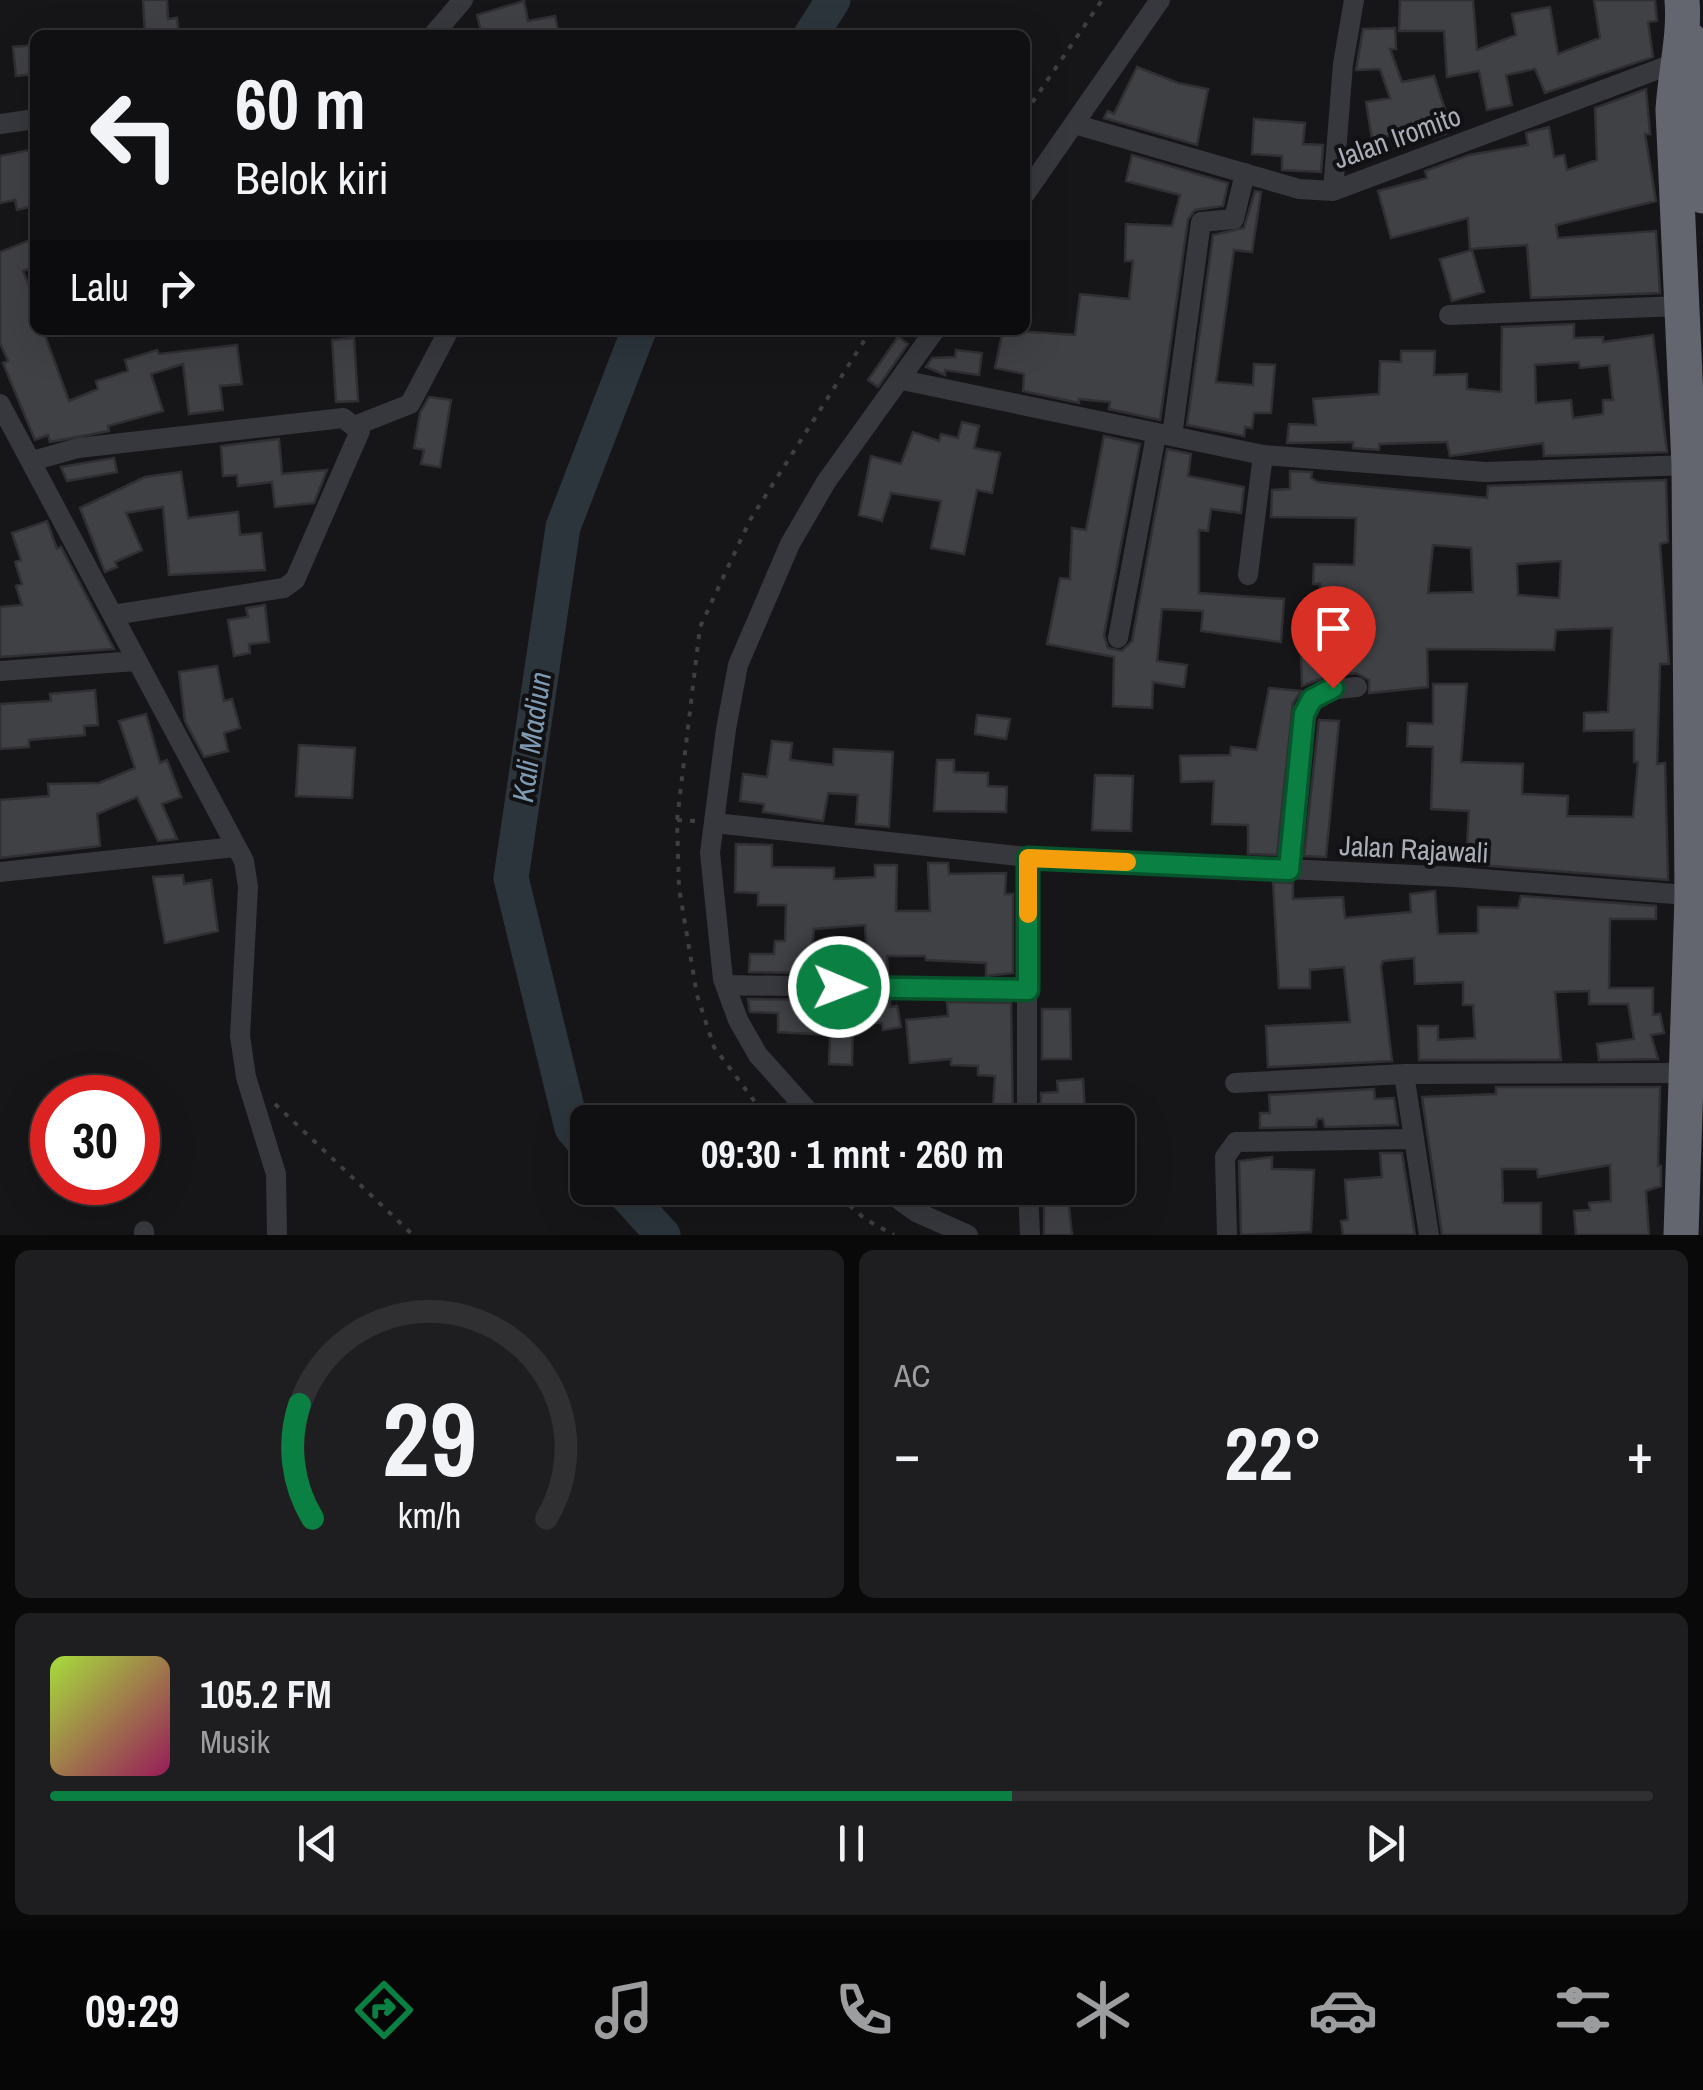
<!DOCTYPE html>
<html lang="id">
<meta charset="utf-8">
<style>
:root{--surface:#101012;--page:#1e1e20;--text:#f1f3f6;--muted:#9c9d9f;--line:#303032;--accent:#0b8043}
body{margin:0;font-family:"Archivo Narrow",sans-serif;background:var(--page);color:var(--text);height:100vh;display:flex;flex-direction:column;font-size:38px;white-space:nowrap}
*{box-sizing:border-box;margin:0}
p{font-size:32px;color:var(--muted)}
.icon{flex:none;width:55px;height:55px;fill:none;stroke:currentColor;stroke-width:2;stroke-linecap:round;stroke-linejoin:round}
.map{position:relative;height:1235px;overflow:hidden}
.details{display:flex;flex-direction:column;gap:15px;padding:15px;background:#09090a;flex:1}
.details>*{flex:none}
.top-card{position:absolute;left:30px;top:30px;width:1000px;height:305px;border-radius:15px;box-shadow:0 10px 40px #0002,0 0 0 2px var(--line);background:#101012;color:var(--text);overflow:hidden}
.speed{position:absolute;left:30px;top:1075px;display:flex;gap:20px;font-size:50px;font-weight:700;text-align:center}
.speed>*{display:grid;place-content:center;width:130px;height:130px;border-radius:50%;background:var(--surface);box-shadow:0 10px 40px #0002,0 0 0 2px var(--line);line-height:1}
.speed .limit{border:15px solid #d22;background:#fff;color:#111}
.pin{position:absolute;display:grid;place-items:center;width:85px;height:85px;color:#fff;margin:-102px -42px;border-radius:50% 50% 50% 0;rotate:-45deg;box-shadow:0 0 10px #0007}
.pin .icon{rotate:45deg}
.me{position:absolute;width:110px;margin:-55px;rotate:91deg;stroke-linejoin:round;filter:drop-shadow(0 0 8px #0008)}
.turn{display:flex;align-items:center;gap:35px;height:210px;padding:0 40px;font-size:45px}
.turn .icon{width:130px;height:130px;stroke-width:2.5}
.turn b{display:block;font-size:70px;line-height:85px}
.then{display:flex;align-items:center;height:95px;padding:0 40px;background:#0003;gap:20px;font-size:38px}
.big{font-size:75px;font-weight:700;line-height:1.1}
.details .card{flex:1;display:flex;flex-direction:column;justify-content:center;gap:15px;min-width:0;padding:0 35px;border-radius:15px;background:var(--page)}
.details .dial{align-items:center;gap:0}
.dial svg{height:260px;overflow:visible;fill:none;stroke:var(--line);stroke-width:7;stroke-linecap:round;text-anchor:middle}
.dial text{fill:var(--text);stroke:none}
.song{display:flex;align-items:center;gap:30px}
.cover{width:120px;height:120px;border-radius:15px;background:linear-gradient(135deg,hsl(80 70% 55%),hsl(330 70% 35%))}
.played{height:10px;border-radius:5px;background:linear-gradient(90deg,var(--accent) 60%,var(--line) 60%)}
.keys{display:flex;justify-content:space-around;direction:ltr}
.heat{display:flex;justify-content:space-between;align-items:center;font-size:55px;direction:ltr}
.details .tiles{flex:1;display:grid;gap:15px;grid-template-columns:1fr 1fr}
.card:last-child{grid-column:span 2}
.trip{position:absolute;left:570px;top:1105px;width:565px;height:100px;border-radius:15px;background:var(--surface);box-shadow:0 10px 40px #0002,0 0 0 2px var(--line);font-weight:700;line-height:100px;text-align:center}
.tab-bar{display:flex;height:160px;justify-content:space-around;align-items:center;background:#060607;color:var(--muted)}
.tab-bar .icon{width:70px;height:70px}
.tab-bar .current{color:var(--accent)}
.tab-bar b{font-size:45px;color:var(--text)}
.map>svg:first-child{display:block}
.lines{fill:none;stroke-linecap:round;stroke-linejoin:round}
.river{stroke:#2c353c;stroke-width:35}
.building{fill:#404145;stroke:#303034;stroke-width:2.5;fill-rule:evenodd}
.path{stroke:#3d3f44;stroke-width:4;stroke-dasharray:5 8;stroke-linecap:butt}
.street{stroke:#37383d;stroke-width:20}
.highway{stroke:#63666e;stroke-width:35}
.route-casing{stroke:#07532c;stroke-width:25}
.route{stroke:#0b8043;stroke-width:18}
.slow{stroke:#f59e0b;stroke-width:18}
.labels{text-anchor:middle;stroke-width:8;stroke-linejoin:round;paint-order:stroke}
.street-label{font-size:28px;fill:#a8adb8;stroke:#111113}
.water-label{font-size:30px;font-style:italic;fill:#7f9bb3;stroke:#111113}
</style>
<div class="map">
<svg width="1703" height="1235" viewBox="0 0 1703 1235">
<rect width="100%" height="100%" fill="#161618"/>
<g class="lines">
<path class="river" d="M811,35L833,0
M588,1147L572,1128L511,878L563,527L639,330
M620,1188L663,1235"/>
</g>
<path class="building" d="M143,0H167L168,19L177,18L179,35H145Z
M1400,0H1473L1477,50L1516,35L1512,14L1550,7L1558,54L1600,38L1594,0H1655L1657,21L1648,22L1653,57L1545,93L1535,69L1506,75L1512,105L1487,110L1479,71L1447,77L1444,31H1399Z
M524,1L528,21L555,16L559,35H482L477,15Z
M1395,28L1396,49H1390L1402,82L1434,76L1450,125L1444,127L1446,134L1395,148L1392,135L1372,139L1366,102L1390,98L1380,69L1356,70L1363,29Z
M35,45V74L16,76L13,47Z
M1137,67L1178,83L1208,89L1197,145L1104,118L1108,111L1114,114Z
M1646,89L1650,134H1645L1656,201L1556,225L1558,238L1656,231L1660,293L1531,298L1527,245L1470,249L1468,218L1391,238L1378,191L1427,178L1425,171L1469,155L1528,145L1526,133L1549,127L1554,157L1564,155L1567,170L1597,160L1595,108Z
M1254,119L1305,123L1303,144L1323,145L1321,172L1282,170V156L1252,154Z
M35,149L34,206L17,210L15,200L0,203V156Z
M1132,155L1228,183L1223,206L1195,210L1188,219L1160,420L1109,409L1110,402L1079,399V403L1023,391L1024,374L995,368L1003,330L1075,335L1080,294L1129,299L1133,261H1125L1126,224L1172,226L1180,195L1126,181Z
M1255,191L1261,192L1252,252L1234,250L1216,382L1253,385L1254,364L1275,365L1271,413H1254L1252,428L1245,427L1244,436L1187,425L1213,235L1244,228Z
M35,238V266L23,271L35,301V330H43L69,401L98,389L96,381L128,371L125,360L157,350L159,354L237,345L242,384L220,386L223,410L189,414L183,364L151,374L163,411L108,426L109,431L50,442L48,435L35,440L3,363L8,361L0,343V252Z
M1472,250L1484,292L1452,301L1440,259Z
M1574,324V338L1603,337V342L1653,335L1667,452L1544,456L1543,443L1450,456L1447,442L1379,444V450L1353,448V442L1287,443L1289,424L1316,425L1313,399L1379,394L1380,361L1401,362V351H1435L1434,375L1467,374V389L1501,392L1502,327ZM1579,362L1580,368L1609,365L1613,400H1603V414L1573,418L1571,400L1536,403L1535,365Z
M898,337L908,344L878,387L868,380Z
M354,338L358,401L336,402L332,340Z
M956,350L982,353L979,375L945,370V375L926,367L932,358L955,357Z
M429,397L451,400L440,467L421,464L424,450L414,448L420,413Z
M962,422L979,426L974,448L1000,453L992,493L977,490L964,554L931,548L941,501L891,493L882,521L859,515L871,456L901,464L913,432L939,441L941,434L958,438Z
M1104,436L1140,444L1104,635L1108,648L1122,651L1132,641L1167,449L1191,454L1188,476L1244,487L1241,513L1211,509L1208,531L1199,530V593L1284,599L1281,642L1201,631L1203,611L1162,609L1157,661L1187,665L1184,687L1153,682L1152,708L1113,706L1114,657L1047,644L1060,578L1070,579L1072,528L1086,530Z
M279,439L282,474L327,470L314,503L275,507L272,482L238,486L237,475L223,476L221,446Z
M114,458L117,472L67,481L61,467Z
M1290,471L1312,472L1311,478L1318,482L1487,498L1488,486L1666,480L1668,542L1660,544L1669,664H1660L1657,764L1665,763L1668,880L1466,864L1469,811L1431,809L1433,747L1407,746L1408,723L1433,724V684H1467L1461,762L1523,764L1522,794L1568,796L1567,816L1633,817L1638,762H1634V730L1584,731V713L1608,712L1612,628L1556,630L1554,650L1427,649L1428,687L1369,693V680L1356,673L1325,677L1302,686L1301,654H1314V630H1319L1320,584H1313L1314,564L1354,565L1356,518L1271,517L1272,490L1290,489ZM1433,545L1471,548L1473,592L1428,593ZM1561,561L1559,598L1518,595L1517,564Z
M181,472L188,518L238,512L240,535L261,533L265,570L169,575L163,507L126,513L142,550L115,562L117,567L105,572L80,508L145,477Z
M47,521L57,549L61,547L114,649L0,657V607L22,605L16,586L22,584L15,562L21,560L12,533Z
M265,605L269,642L249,644L250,653L234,656L228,620L248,617L246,608Z
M217,666L224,701L232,699L240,728L224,733L228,751L204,757L185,721L179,672Z
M1269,688L1301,691L1293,703L1277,855L1248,854V825L1212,824L1214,781L1181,782L1180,756L1230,755L1231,747L1257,750Z
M95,690L98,725L84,726L85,735L29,740V747L0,749V704L51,701L50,694Z
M146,714L160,763L167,760L181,797L162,804L177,839L158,841L137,797L97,814L100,846L0,858V800L49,796L48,784L99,783L135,768L119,721Z
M977,715L1010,719L1006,739L975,734Z
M1319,720L1339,721L1326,857L1304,856Z
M772,741L792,743L790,760L833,765L834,749L893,752L889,827L856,824L858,795L828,793L823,821L763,812L764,804L740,801L743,774L767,777Z
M299,745L355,748L352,798L296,796Z
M937,760H954V772L988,773V786L1007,787L1006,812L934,811Z
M1095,775L1133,776L1131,831L1092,830Z
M736,844L772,845V867L834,868V879L875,877V865H897L896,911H930L928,863H948L949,874L1006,873L1005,894H1013V973L986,976V963L926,960L925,956H887L888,974H868L865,925L814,929L810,973L749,972L750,954H774L775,941H785L786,905H758V893L735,892Z
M183,875L184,884L211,880L218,931L165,943L153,877Z
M1273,882L1293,883V899L1343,897L1345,918L1411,912L1410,894L1435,891L1438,934L1478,933V907L1518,908L1521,896L1656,906V919H1610L1609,988H1653V1015L1660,1014L1664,1033L1651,1035L1658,1059L1599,1060L1597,1044L1634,1039L1628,1004H1589V991L1555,992L1561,1060H1419L1418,1026H1438V1040L1475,1038L1473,1005H1463V982L1415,984L1414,958L1383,961L1381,967L1392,1061L1268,1067L1266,1026L1350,1022L1344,967L1310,970V988H1279Z
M748,999L890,1001V1007L897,1006L901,1027L883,1030L882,1023L853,1022L852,1065L829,1064L830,1035L778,1032V1013L750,1012Z
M947,1002L1011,1003L1013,1122H992L995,1076L978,1075V1066L951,1065V1059L910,1063L906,1020L948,1016Z
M1042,1009H1070L1071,1059H1042Z
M1083,1079L1085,1111L1070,1112L1071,1122H1041V1093L1058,1092L1057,1081Z
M1496,1087H1660L1658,1166H1661V1186L1646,1191L1649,1235H1576L1574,1211L1590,1210L1589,1203L1611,1201L1610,1165L1538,1177L1537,1169H1502L1503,1203H1541V1235H1442L1422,1097L1496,1094Z
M1374,1089L1375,1099L1394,1098L1398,1125L1325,1127L1323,1119H1317L1316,1127L1260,1128V1113H1270L1269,1095Z
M1380,1153H1402L1415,1235H1343L1341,1221L1348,1220L1345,1180L1382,1177Z
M1272,1157V1169L1314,1170L1311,1232L1241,1235L1239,1161Z
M1044,1188H1067L1072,1235H1044Z"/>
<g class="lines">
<path class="path" d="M1025,113L1102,0
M677,820L695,821
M275,1104L413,1235
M770,1122L714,1047L697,995L679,888L677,820L700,627L750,520L871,330
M830,1188L865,1219L894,1235"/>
<path class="street" d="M433,35L463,0
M0,124L35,119
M1074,124L1299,189L1333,191L1675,63
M1333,191L1343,64L1354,0
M1025,194L1160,0
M1449,315L1681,306
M902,380L1263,455L1485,472L1689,465
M0,404L244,861L248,887L240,1036L246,1077L276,1174L277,1235
M357,425L410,404L449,330
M1172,436L1201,222L1234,219L1245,173
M32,461L78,448L343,418L360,431L295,580L284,588L113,615
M1248,575L1263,455
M1118,638L1156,435
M0,671L136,661
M715,823L1027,857L1456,877L1700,896
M1289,870L1307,704L1327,690L1357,687
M0,872L235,847
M726,985L1027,990
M1404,1074L1429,1235
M1235,1083L1404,1074L1685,1073
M818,1122L758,1055L738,1020L723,979L710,853L726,729L738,665L790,544L826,482L935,330
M1027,1122V857
M883,1188L916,1212L968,1235
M1028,1188L1030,1235
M144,1235V1231
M1227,1235L1225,1157L1236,1142L1412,1139"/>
<path class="highway" d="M1690,40L1697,56L1703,196
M1681,1235L1692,896L1689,465L1673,110C1675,73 1685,37 1682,0"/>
</g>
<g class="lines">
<defs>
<path id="route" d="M839,987L1028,990V858L1289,870L1304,714L1312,699L1333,688"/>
</defs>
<use href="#route" class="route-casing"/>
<use href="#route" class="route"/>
<path class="slow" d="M1028,914V858L1127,862"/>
</g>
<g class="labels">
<g class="street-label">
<text transform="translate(1397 137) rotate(-20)" y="10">Jalan Iromito</text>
<text transform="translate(1414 849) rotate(3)" y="10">Jalan Rajawali</text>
</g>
<g class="water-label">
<text transform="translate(532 737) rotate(-82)" y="10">Kali Madiun</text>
</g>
</g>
</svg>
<div class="speed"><div class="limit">30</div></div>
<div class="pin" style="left:1333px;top:688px;background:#d93025"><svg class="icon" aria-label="arrive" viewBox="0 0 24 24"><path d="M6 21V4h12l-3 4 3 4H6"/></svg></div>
<svg class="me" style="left:839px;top:987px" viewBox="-20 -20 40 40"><circle r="17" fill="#0b8043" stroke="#fff" stroke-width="3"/><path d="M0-11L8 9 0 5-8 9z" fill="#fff"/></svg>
<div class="trip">09:30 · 1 mnt · 260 m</div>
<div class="top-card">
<div class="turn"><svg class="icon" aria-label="left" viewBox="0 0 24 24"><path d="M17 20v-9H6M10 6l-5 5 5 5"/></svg><div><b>60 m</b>Belok kiri</div></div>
<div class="then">Lalu<svg class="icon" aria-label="right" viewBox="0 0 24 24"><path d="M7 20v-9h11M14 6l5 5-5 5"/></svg></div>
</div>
</div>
<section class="details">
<div class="tiles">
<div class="card dial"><svg viewBox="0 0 100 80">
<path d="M14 69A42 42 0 1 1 86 69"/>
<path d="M14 69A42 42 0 0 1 10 34" stroke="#0b8043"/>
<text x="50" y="56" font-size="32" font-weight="700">29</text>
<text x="50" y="72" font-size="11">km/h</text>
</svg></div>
<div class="card"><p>AC</p>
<div class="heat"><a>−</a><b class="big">22°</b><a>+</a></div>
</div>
<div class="card">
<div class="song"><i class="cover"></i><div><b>105.2 FM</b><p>Musik</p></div></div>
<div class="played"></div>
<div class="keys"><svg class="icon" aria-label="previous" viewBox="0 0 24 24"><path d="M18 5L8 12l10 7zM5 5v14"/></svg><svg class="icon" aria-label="pause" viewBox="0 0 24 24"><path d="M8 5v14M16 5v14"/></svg><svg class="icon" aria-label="next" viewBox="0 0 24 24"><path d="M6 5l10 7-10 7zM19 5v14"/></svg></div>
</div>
</div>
</section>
<nav class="tab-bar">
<b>09:29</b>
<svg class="icon current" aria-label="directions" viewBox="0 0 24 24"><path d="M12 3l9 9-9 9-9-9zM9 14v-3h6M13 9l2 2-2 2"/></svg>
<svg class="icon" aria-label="music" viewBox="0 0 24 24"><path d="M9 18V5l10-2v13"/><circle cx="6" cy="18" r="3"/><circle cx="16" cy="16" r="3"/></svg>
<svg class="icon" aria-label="phone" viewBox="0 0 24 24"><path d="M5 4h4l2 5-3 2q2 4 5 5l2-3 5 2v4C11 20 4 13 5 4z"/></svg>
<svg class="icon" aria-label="climate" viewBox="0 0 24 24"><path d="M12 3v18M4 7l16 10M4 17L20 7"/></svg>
<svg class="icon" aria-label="car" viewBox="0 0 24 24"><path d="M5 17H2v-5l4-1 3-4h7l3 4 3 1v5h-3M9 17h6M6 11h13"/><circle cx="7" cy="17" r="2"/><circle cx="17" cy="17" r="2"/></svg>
<svg class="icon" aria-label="filters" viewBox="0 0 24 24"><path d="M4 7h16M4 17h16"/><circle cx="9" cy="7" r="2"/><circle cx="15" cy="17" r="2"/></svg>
</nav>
